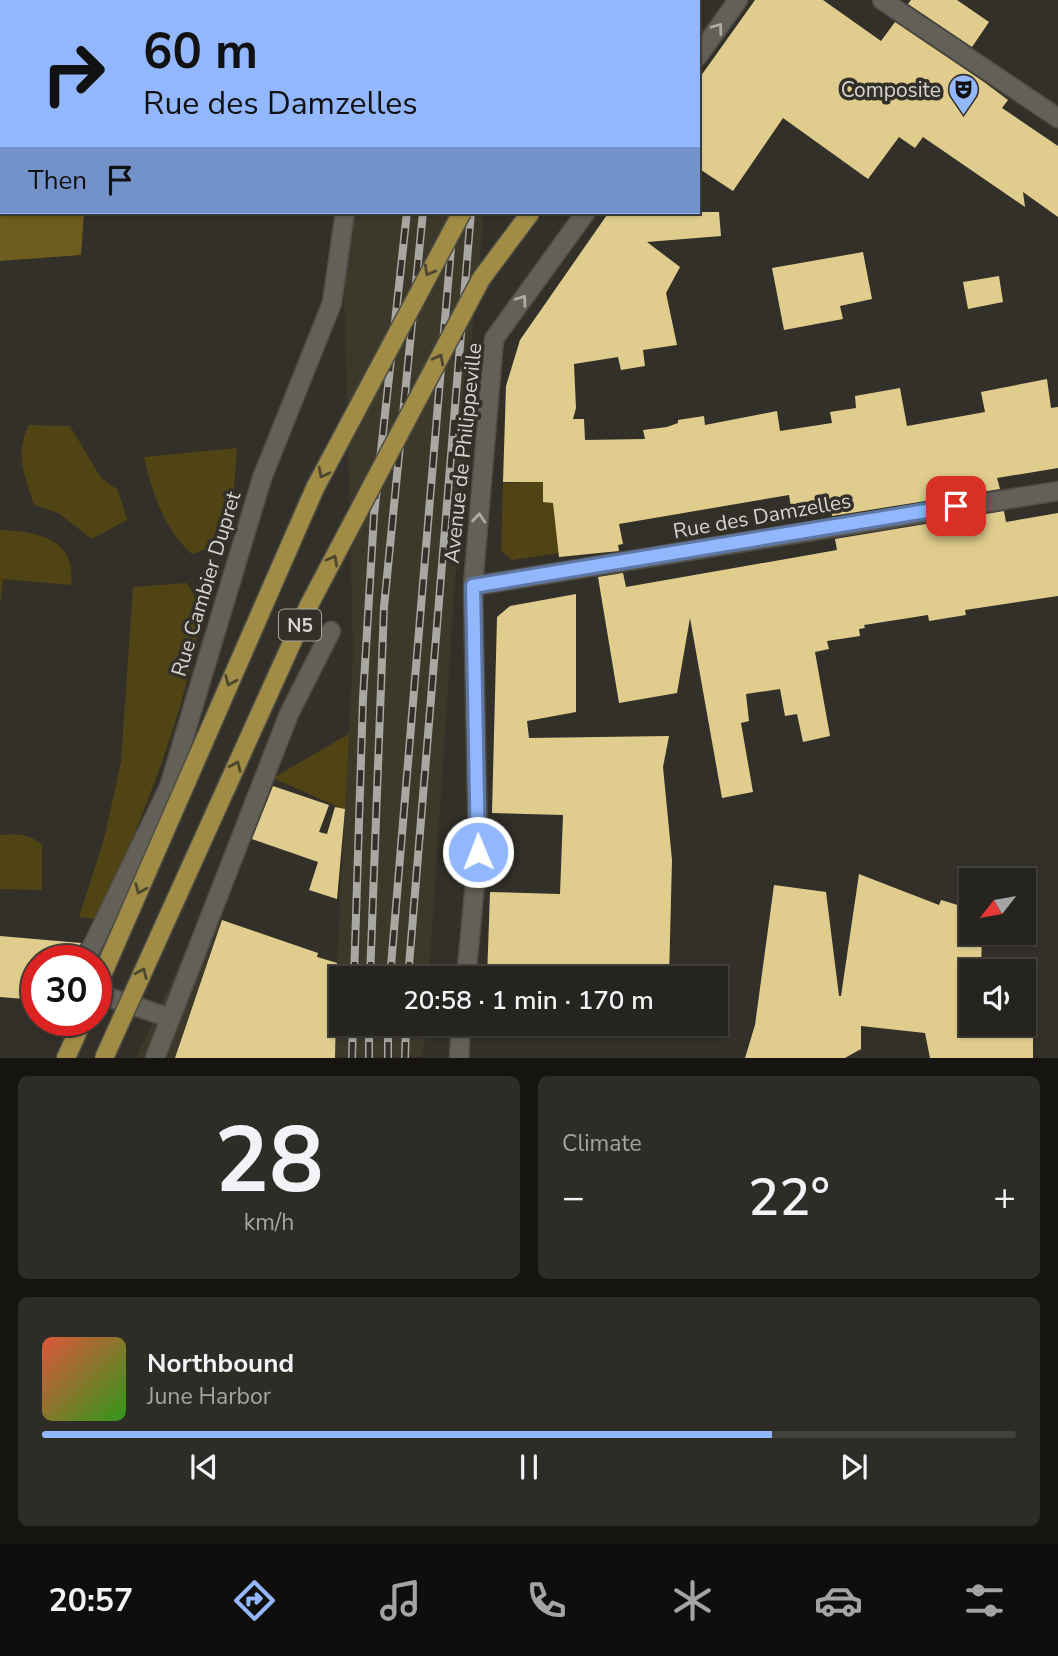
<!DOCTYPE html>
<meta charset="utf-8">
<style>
:root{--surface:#26241e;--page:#2e2c27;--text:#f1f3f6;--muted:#a4a4a4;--line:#42413c;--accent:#92b7fd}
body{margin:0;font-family:"Nunito Sans",sans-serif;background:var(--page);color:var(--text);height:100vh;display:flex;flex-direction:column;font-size:26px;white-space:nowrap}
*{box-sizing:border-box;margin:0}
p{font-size:23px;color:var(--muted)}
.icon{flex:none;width:38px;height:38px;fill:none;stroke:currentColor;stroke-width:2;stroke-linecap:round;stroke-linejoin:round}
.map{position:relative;height:1058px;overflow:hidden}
.details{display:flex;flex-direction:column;gap:18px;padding:18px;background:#151410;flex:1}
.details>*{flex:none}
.hud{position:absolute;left:0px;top:0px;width:700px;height:214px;box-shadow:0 2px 5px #0004,0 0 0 2px var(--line);background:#92b7fd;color:#111;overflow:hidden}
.needle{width:46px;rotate:239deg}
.tools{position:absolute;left:959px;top:868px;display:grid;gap:14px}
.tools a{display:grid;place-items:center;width:77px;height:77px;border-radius:0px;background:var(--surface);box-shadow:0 2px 5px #0004,0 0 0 2px var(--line);font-size:35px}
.speed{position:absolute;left:21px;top:945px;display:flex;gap:14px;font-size:35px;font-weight:700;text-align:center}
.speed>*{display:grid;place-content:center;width:91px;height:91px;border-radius:50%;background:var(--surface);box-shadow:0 2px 5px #0004,0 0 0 2px var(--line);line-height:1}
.speed .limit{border:10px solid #d22;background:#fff;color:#111}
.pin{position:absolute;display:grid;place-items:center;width:60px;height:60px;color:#fff;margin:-30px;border-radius:14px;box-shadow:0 4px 10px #0006}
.me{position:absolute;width:77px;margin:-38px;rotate:359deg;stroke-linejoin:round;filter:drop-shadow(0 0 5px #0008)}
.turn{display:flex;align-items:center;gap:24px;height:147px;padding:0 28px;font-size:32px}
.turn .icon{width:91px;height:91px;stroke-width:2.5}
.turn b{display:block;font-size:49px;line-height:60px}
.then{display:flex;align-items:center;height:66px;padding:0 28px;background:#0003;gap:14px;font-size:26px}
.big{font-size:52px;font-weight:600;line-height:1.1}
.details .card{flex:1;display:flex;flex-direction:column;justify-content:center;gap:10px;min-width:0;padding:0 24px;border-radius:10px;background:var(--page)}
.details .dial{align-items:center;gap:0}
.dial b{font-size:91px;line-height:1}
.song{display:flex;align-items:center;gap:21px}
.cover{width:84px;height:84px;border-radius:10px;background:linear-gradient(135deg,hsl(10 70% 55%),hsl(110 70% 35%))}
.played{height:7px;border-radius:4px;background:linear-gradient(90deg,var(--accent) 75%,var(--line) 75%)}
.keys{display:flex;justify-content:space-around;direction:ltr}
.heat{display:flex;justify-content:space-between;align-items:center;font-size:38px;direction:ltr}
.details .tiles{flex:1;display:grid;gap:18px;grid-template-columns:1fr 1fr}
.card:last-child{grid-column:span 2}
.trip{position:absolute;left:329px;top:966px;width:399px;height:70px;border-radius:0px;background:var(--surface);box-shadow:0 2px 5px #0004,0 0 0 2px var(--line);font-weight:600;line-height:70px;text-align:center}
.dock{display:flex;height:112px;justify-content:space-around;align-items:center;background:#0f0e0c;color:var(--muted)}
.dock .icon{width:49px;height:49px}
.dock .on{color:var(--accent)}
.dock b{font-size:32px;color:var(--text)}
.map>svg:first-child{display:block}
.built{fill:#3c382a}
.green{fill:#514414}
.forest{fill:#6d5c1d}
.building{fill:#e0cd8e}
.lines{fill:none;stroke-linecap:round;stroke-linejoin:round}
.minor-casing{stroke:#4e4d46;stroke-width:21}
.major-casing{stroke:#4e4d46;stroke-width:21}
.minor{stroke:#636058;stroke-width:18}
.major{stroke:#a08c45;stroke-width:18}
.rail-casing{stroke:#a8a7a1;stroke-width:8}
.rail{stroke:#323028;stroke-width:5;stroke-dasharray:16;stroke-linecap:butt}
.major-bridge-casing{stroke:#4e4d46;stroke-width:21;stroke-linecap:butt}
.major-bridge{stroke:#a08c45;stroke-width:18}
.oneway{stroke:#adaba5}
.oneway2{stroke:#4e472f}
.route-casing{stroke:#5f77a4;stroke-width:18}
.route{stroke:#92b7fd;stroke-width:12}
.labels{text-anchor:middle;stroke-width:7;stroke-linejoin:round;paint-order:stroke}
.shield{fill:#323028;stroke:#a4a39d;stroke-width:2}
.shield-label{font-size:19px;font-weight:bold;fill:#d5d4cf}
.poi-label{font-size:21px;fill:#d5d4cf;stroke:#323028;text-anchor:end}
.street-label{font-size:21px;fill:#d5d4cf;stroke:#323028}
</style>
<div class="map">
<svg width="1058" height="1058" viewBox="0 0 1058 1058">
<rect width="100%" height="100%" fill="#323028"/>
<path class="built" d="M335,0H510V2Z
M342,212H484L469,368L429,978H341V1024H426L423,1057L136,1058L201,916L337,962L353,651Z"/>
<path class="green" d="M29,425L70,426L101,478L118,490L127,520L92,539L58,513L34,505C25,476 14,454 29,425Z
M237,448L231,528L212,547L192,554C164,529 152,493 144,457Z
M569,481L559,553L512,560L501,551L503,483Z
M0,530C36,531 77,538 71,585L3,579L0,605Z
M187,583L202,609C185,718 142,819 97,919L79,917L104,839L121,762L133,587Z
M349,734L345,810L273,778Z
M0,835C15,833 31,834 42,845V890L0,889Z"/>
<path class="forest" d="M0,0H99L2,2V212H84L81,255L0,261Z"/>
<path class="building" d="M755,0H823L881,41L895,22L984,82L1008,100L1002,108L1058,146V217L1023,192L1025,207L923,137L915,148L899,137L868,179L783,118L733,191L698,168V80Z
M911,0H957L989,22L972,47L908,4Z
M609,212H719L721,236L647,242L680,267L666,293L677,345L643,350L645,366L621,370L618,357L574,364L576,408L573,419H584L585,440L645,439L643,430L667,427L678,423V420L704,416L705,425L777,411L780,431L832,423L830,412L856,408L855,396L900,388L907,426L985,412L981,392L1047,379L1051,408L1058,407V468L997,478L1000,489L832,516L830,506L792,513L789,495L619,524L623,544L618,545L619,551L559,557L553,503L543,502V482H503L506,386L520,340Z
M863,252L872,299L840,306L843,319L784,330L772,268Z
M999,276L1003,302L968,309L963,282Z
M1004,511L1006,522L1058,513V596L965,610L966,615L929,621L928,615L864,625L865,628L859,629L860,636L827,641L829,649L815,652L830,736L803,742L797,714L785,716L780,689L746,694L749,721L741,723L753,792L722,798L690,618L677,693L619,703L598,577L623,573L626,587L837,550L835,539Z
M576,594V712L527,721L529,738L669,736L663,767L672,860L669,978H487L490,892L560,894L563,815L492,813L497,617L510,606Z
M273,786L329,805L319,832L327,834L335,807L345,809L337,899L309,890L318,862L252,839Z
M859,874L939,905L941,900L971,909V933H982L981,971H971V1024H979V1028L988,1029L987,1036L1033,1034V1058H930L925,1033L861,1026V1049L845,1058H745L755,1025L774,885L826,892L839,996H841Z
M222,920L318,953L317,957L337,963L335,1058H175Z
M0,936L81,943L74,961H37V1000L0,997Z"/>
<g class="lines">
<defs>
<path id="minor" d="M354,0V2
M882,0L1058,118
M698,56L738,0
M473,586L1058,491
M85,961L169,787L262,478L332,303L345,212
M466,978L478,852L473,586L494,339L586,212
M96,993L170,1018
M155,1058L289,714L331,631
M459,1058L461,1024"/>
<path id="major" d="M598,2L599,0
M687,2L689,0
M66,1058L83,1020"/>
</defs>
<use href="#minor" class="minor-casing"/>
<use href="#major" class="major-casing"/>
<use href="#minor" class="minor"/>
<use href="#major" class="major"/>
<defs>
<path id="rail" d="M428,2L429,0
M446,2V0
M479,2L480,0
M496,2V0
M354,978L363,698L374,515L407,212
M370,978L384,607L423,212
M390,978L454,212
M408,978L471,212
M352,1058L353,1024
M369,1058V1024
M388,1058V1024
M405,1058L406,1024"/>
</defs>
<use href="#rail" class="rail-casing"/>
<use href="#rail" class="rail"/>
<defs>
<path id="major-bridge" d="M96,989L315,488L462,212
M104,1058L309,605L481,279L531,212"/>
</defs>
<use href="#major-bridge" class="major-bridge-casing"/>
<use href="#major-bridge" class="major-bridge"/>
</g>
<defs><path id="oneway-chevron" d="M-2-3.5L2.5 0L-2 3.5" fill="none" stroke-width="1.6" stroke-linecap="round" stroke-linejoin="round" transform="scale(1.75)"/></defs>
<g class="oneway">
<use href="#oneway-chevron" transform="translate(718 28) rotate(-54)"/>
<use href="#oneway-chevron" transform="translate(522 300) rotate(-54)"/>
<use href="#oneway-chevron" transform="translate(479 518) rotate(-85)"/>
</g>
<g class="oneway2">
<use href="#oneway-chevron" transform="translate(429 271) rotate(119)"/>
<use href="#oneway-chevron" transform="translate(439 359) rotate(-62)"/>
<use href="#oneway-chevron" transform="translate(323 473) rotate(117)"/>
<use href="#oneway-chevron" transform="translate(333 560) rotate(-62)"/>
<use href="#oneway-chevron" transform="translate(230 681) rotate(113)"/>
<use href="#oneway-chevron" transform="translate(236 766) rotate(-66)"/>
<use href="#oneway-chevron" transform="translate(140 889) rotate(113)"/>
<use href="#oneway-chevron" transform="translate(142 973) rotate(-66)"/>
</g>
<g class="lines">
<defs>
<path id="route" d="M478,852L473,586L956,506"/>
</defs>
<use href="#route" class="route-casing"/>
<use href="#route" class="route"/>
</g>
<defs>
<symbol id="theatre-pin" viewBox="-11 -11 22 30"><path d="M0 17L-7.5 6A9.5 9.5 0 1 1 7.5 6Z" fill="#92b7fd" stroke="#323028"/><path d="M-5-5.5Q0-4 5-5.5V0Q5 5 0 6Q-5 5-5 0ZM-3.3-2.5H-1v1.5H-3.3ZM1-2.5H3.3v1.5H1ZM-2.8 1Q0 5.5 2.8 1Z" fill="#111"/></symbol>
</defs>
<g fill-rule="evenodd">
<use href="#theatre-pin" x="946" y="72" width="35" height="47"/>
</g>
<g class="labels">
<rect class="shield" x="279" y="609.5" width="42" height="31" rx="5"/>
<g class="shield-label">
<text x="300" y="632">N5</text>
</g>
<g class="poi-label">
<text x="941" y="97">Composite</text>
</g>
<g class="street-label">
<text transform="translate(463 453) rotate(-84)" y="7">Avenue de Philippeville</text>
<text transform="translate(762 516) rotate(-10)" y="7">Rue des Damzelles</text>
<text transform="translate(206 584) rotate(-73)" y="7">Rue Cambier Dupret</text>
</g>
</g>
</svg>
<div class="tools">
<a><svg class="needle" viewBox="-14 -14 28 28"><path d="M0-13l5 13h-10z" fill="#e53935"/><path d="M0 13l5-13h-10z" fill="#a4a4a4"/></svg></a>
<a><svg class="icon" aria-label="sound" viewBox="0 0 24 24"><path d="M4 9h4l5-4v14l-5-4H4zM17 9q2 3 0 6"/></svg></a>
</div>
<div class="speed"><div class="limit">30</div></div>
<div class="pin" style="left:956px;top:506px;background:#d93025"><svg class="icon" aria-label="arrive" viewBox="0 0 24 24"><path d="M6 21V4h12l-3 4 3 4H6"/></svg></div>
<svg class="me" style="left:478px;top:852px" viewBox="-20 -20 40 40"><circle r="17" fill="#92b7fd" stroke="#fff" stroke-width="3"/><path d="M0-11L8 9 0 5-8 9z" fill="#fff"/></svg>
<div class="trip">20:58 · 1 min · 170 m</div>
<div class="hud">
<div class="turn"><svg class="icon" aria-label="right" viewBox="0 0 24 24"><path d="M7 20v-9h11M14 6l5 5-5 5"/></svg><div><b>60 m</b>Rue des Damzelles</div></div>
<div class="then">Then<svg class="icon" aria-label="arrive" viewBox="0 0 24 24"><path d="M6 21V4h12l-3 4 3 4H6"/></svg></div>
</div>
</div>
<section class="details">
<div class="tiles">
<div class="card dial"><b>28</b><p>km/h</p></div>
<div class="card"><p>Climate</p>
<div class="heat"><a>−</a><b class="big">22°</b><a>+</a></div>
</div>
<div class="card">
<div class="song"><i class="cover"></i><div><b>Northbound</b><p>June Harbor</p></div></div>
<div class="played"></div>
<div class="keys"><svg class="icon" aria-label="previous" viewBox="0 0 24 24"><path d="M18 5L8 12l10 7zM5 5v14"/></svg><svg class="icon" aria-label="pause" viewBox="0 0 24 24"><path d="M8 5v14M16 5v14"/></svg><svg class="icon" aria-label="next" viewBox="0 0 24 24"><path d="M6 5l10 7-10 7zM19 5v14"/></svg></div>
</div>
</div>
</section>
<nav class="dock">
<b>20:57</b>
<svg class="icon on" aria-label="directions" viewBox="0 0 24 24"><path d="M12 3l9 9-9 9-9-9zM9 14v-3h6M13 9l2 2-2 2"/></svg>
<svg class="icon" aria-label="music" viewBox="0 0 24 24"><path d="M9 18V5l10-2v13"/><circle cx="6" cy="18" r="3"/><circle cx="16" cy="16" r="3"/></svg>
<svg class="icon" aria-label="phone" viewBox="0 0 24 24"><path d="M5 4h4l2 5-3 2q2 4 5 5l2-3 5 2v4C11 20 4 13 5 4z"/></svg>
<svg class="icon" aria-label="climate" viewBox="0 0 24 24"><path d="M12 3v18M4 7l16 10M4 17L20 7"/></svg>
<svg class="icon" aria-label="car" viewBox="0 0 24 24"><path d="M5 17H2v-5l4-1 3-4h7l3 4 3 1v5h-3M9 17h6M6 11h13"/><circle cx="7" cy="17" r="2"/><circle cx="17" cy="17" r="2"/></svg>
<svg class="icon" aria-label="filters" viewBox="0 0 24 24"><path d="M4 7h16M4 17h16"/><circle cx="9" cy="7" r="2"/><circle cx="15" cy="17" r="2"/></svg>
</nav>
